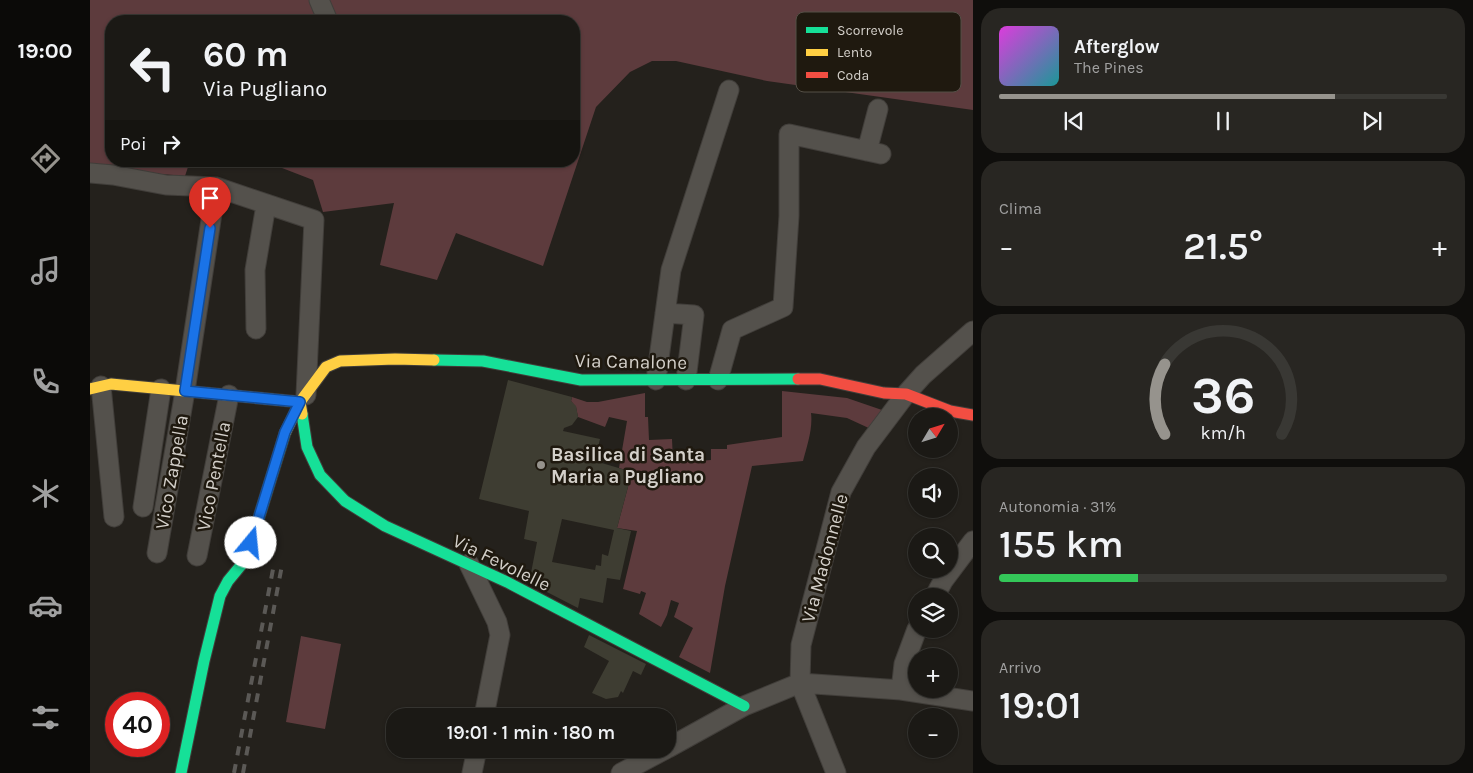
<!DOCTYPE html>
<html lang="it">
<meta charset="utf-8">
<style>
:root{--surface:#1b1915;--page:#282622;--text:#f1f3f6;--muted:#a0a0a0;--line:#393834;--accent:#96938d}
body{margin:0;font-family:Karla,sans-serif;background:var(--page);color:var(--text);height:100vh;display:flex;flex-direction:column;font-size:19px;white-space:nowrap}
*{box-sizing:border-box;margin:0}
p{font-size:16px;color:var(--muted)}
.icon{flex:none;width:28px;height:28px;fill:none;stroke:currentColor;stroke-width:2;stroke-linecap:round;stroke-linejoin:round}
.map{position:relative;flex:1;overflow:hidden}
.details{display:flex;flex-direction:column;gap:8px;padding:8px;background:#0f0e0c;width:500px}
.details>*{flex:none}
.top-card{position:absolute;left:15px;top:15px;width:475px;height:152px;border-radius:20px;box-shadow:0 1px 4px #0004,0 0 0 1px var(--line);background:#1b1915;color:var(--text);overflow:hidden}
.needle{width:32px;rotate:52deg}
.tools{position:absolute;left:818px;top:408px;display:grid;gap:10px}
.tools a{display:grid;place-items:center;width:50px;height:50px;border-radius:50%;background:var(--surface);box-shadow:0 1px 4px #0004,0 0 0 1px var(--line);font-size:25px}
.speed{position:absolute;left:15px;top:692px;display:flex;gap:10px;font-size:25px;font-weight:700;text-align:center}
.speed>*{display:grid;place-content:center;width:65px;height:65px;border-radius:50%;background:var(--surface);box-shadow:0 1px 4px #0004,0 0 0 1px var(--line);line-height:1}
.speed .limit{border:8px solid #d22;background:#fff;color:#111}
.pin{position:absolute;display:grid;place-items:center;width:42px;height:42px;color:#fff;margin:-51px -21px;border-radius:50% 50% 50% 0;rotate:-45deg;box-shadow:0 0 5px #0007}
.pin .icon{rotate:45deg}
.me{position:absolute;width:55px;margin:-28px;rotate:17deg;stroke-linejoin:round;filter:drop-shadow(0 0 4px #0008)}
.turn{display:flex;align-items:center;gap:18px;height:105px;padding:0 15px;font-size:22px}
.turn .icon{width:65px;height:65px;stroke-width:2.5}
.turn b{display:block;font-size:35px;line-height:42px}
.then{display:flex;align-items:center;height:48px;padding:0 15px;background:#0003;gap:10px;font-size:19px}
.big{font-size:38px;font-weight:600;line-height:1.1}
.details .widget{flex:1;display:flex;flex-direction:column;justify-content:center;gap:8px;min-width:0;padding:0 18px;border-radius:20px;background:var(--page)}
.details .dial{align-items:center;gap:0}
.dial svg{height:130px;overflow:visible;fill:none;stroke:var(--line);stroke-width:7;stroke-linecap:round;text-anchor:middle}
.dial text{fill:var(--text);stroke:none}
.song{display:flex;align-items:center;gap:15px}
.cover{width:60px;height:60px;border-radius:8px;background:linear-gradient(135deg,hsl(300 70% 55%),hsl(180 70% 35%))}
.played{height:5px;border-radius:2px;background:linear-gradient(90deg,var(--accent) 75%,var(--line) 75%)}
.keys{display:flex;justify-content:space-around;direction:ltr}
.heat{display:flex;justify-content:space-between;align-items:center;font-size:28px;direction:ltr}
.charge{height:8px;border-radius:4px;background:linear-gradient(90deg,#34c759 31%,var(--line) 0)}
.trip{position:absolute;left:296px;top:708px;width:290px;height:50px;border-radius:20px;background:var(--surface);box-shadow:0 1px 4px #0004,0 0 0 1px var(--line);font-weight:600;line-height:50px;text-align:center}
main{display:flex;flex:1;min-height:0}
.tabs{display:flex;flex-direction:column;width:90px;justify-content:space-around;align-items:center;background:#0b0a08;color:var(--muted)}
.tabs .icon{width:35px;height:35px}
.tabs .active{color:var(--accent)}
.tabs b{font-size:22px;color:var(--text)}
.map>svg:first-child{display:block}
.green{fill:#5d3b3d}
.building{fill:#3e3d32;fill-rule:evenodd}
.lines{fill:none;stroke-linecap:round;stroke-linejoin:round}
.street-casing{stroke:#413e3a;stroke-width:21}
.fast-casing{stroke:#413e3a;stroke-width:13}
.slow-casing{stroke:#413e3a;stroke-width:13}
.jam-casing{stroke:#413e3a;stroke-width:13}
.street{stroke:#54514c;stroke-width:19}
.fast{stroke:#16e098;stroke-width:11}
.slow{stroke:#ffcf43;stroke-width:11}
.jam{stroke:#f24e42;stroke-width:11}
.rail{stroke:#5b5956;stroke-width:4;stroke-dasharray:9 9;stroke-linecap:butt}
.route-casing{stroke:#114b97;stroke-width:12}
.route{stroke:#1a73e8;stroke-width:9}
.poi-dot{fill:#96938d;stroke:#1f190f;stroke-width:2}
.labels{text-anchor:middle;stroke-width:5;stroke-linejoin:round;paint-order:stroke}
.street-label{font-size:19px;fill:#d4d0ca;stroke:#1f190f}
.poi-label{font-size:19px;font-weight:bold;fill:#d4d0ca;stroke:#1f190f;text-anchor:start}
.key{fill:#1f190f;stroke:#555047;stroke-width:1}
.key-label{font-size:14px;fill:#d4d0ca}
</style>
<main>
<nav class="tabs">
<b>19:00</b>
<svg class="icon active" aria-label="directions" viewBox="0 0 24 24"><path d="M12 3l9 9-9 9-9-9zM9 14v-3h6M13 9l2 2-2 2"/></svg>
<svg class="icon" aria-label="music" viewBox="0 0 24 24"><path d="M9 18V5l10-2v13"/><circle cx="6" cy="18" r="3"/><circle cx="16" cy="16" r="3"/></svg>
<svg class="icon" aria-label="phone" viewBox="0 0 24 24"><path d="M5 4h4l2 5-3 2q2 4 5 5l2-3 5 2v4C11 20 4 13 5 4z"/></svg>
<svg class="icon" aria-label="climate" viewBox="0 0 24 24"><path d="M12 3v18M4 7l16 10M4 17L20 7"/></svg>
<svg class="icon" aria-label="car" viewBox="0 0 24 24"><path d="M5 17H2v-5l4-1 3-4h7l3 4 3 1v5h-3M9 17h6M6 11h13"/><circle cx="7" cy="17" r="2"/><circle cx="17" cy="17" r="2"/></svg>
<svg class="icon" aria-label="filters" viewBox="0 0 24 24"><path d="M4 7h16M4 17h16"/><circle cx="9" cy="7" r="2"/><circle cx="15" cy="17" r="2"/></svg>
</nav>
<div class="map">
<svg width="883" height="773" viewBox="0 0 883 773">
<rect width="100%" height="100%" fill="#24211c"/>
<path class="green" d="M0,0H883V110L677,81L586,61H562L540,72L506,107L453,266L366,233L347,280L290,265L304,203L233,212L223,180L174,161H484V21H21V161H100L95,176L0,168Z
M692,391L757,398L792,410L783,430L757,418L721,413C723,429 717,446 713,461L662,466L635,586L620,673L589,657L603,628L584,617L589,603L581,600L577,615L571,627L549,614L556,593L551,591L550,594L533,589L547,531L527,528L542,472L529,468L537,421L519,417L515,427L488,417L486,407L481,401L482,397L497,402H508L555,393V417H558L559,440L582,439L583,461L597,462L621,460V449H637V445L692,437Z
M211,636L251,644L235,729L196,722Z"/>
<path class="building" d="M418,380L482,397L481,401L486,406L488,417L482,425L474,428L473,431L510,439L505,461L542,472L527,528L541,531L530,580L517,578L513,603L490,598L488,608L453,590L440,578L447,542L434,539L439,511L389,499ZM472,519L524,530L518,556L512,554L511,566L506,565L505,570L462,562Z
M499,635L556,664L551,675L543,671L533,693L531,691L528,697L516,699L502,693L519,661L494,647Z"/>
<g class="lines">
<defs>
<path id="street" d="M229,0L238,21
M777,151L788,109
M0,173L23,175L76,185L126,187L224,220L216,395
M575,313L604,315L596,380
M166,329L165,270L176,205
M566,380L581,270L639,90
M628,380L642,330L693,307L699,216V134L791,154
M11,386L24,517
M53,507L71,389
M67,553L95,391L126,187
M107,556L139,395
M379,564L407,622L410,635L394,716
M845,596L853,581L883,541
M811,690L814,664L827,629
M578,748L654,706L710,683L811,690L883,701
M382,773L387,749
M531,773L576,749
M746,773L710,683L711,645L751,492L776,447L816,394L833,375L883,331"/>
<path id="fast" d="M344,360L393,361L491,380L708,379
M212,414L217,447L230,475L255,501L295,526L417,582L654,706
M91,773L114,661L130,596L138,581L152,564L161,543L195,433"/>
<path id="slow" d="M0,389L21,384L210,402L212,414
M195,433L210,402L236,367L250,361L305,359L344,360"/>
<path id="jam" d="M708,379H730L794,393L816,394L860,411L883,415"/>
</defs>
<use href="#street" class="street-casing"/>
<use href="#fast" class="fast-casing"/>
<use href="#slow" class="slow-casing"/>
<use href="#jam" class="jam-casing"/>
<use href="#street" class="street"/>
<use href="#fast" class="fast"/>
<use href="#slow" class="slow"/>
<use href="#jam" class="jam"/>
<path class="rail" d="M144,773L184,564
M153,773L192,565"/>
</g>
<g class="lines">
<defs>
<path id="route" d="M120,228L95,391L210,402L195,432L161,543"/>
</defs>
<use href="#route" class="route-casing"/>
<use href="#route" class="route"/>
</g>
<circle class="poi-dot" cx="451" cy="465" r="5"/>
<g class="labels">
<g class="street-label">
<text transform="translate(541 361) rotate(1)" y="7">Via Canalone</text>
<text transform="translate(81 472) rotate(-80)" y="7">Vico Zappella</text>
<text transform="translate(123 476) rotate(-79)" y="7">Vico Pentella</text>
<text transform="translate(734 558) rotate(-75)" y="7">Via Madonnelle</text>
<text transform="translate(412 562) rotate(26)" y="7">Via Fevolelle</text>
</g>
<g class="poi-label">
<text x="461" y="461">Basilica di Santa<tspan x="461" dy="22">Maria a Pugliano</tspan></text>
</g>
</g>
<rect x="706" y="12" width="165" height="80" rx="8" class="key"/>
<rect x="716" y="27" width="22" height="6" fill="#16e098"/>
<rect x="716" y="49" width="22" height="7" fill="#ffcf43"/>
<rect x="716" y="72" width="22" height="6" fill="#f24e42"/>
<g class="key-label">
<text x="747" y="35">Scorrevole</text>
<text x="747" y="57">Lento</text>
<text x="747" y="80">Coda</text>
</g>
</svg>
<div class="tools">
<a><svg class="needle" viewBox="-14 -14 28 28"><path d="M0-13l5 13h-10z" fill="#e53935"/><path d="M0 13l5-13h-10z" fill="#a0a0a0"/></svg></a>
<a><svg class="icon" aria-label="sound" viewBox="0 0 24 24"><path d="M4 9h4l5-4v14l-5-4H4zM17 9q2 3 0 6"/></svg></a>
<a><svg class="icon" aria-label="search" viewBox="0 0 24 24"><circle cx="10" cy="10" r="6"/><path d="M15 15l6 6"/></svg></a>
<a><svg class="icon" aria-label="layers" viewBox="0 0 24 24"><path d="M12 4l9 5-9 5-9-5zM3 14l9 5 9-5"/></svg></a>
<a>+</a>
<a>−</a>
</div>
<div class="speed"><div class="limit">40</div></div>
<div class="pin" style="left:120px;top:228px;background:#d93025"><svg class="icon" aria-label="arrive" viewBox="0 0 24 24"><path d="M6 21V4h12l-3 4 3 4H6"/></svg></div>
<svg class="me" style="left:161px;top:543px" viewBox="-20 -20 40 40"><circle r="19" fill="#fff"/><path d="M0-13L10 11 0 6-10 11z" fill="#1a73e8"/></svg>
<div class="trip">19:01 · 1 min · 180 m</div>
<div class="top-card">
<div class="turn"><svg class="icon" aria-label="left" viewBox="0 0 24 24"><path d="M17 20v-9H6M10 6l-5 5 5 5"/></svg><div><b>60 m</b>Via Pugliano</div></div>
<div class="then">Poi<svg class="icon" aria-label="right" viewBox="0 0 24 24"><path d="M7 20v-9h11M14 6l5 5-5 5"/></svg></div>
</div>
</div>
<section class="details">
<div class="widget">
<div class="song"><i class="cover"></i><div><b>Afterglow</b><p>The Pines</p></div></div>
<div class="played"></div>
<div class="keys"><svg class="icon" aria-label="previous" viewBox="0 0 24 24"><path d="M18 5L8 12l10 7zM5 5v14"/></svg><svg class="icon" aria-label="pause" viewBox="0 0 24 24"><path d="M8 5v14M16 5v14"/></svg><svg class="icon" aria-label="next" viewBox="0 0 24 24"><path d="M6 5l10 7-10 7zM19 5v14"/></svg></div>
</div>
<div class="widget"><p>Clima</p>
<div class="heat"><a>−</a><b class="big">21.5°</b><a>+</a></div>
</div>
<div class="widget dial"><svg viewBox="0 0 100 80">
<path d="M14 69A42 42 0 1 1 86 69"/>
<path d="M14 69A42 42 0 0 1 14 26" stroke="#96938d"/>
<text x="50" y="56" font-size="32" font-weight="700">36</text>
<text x="50" y="72" font-size="11">km/h</text>
</svg></div>
<div class="widget"><p>Autonomia · 31%</p><b class="big">155 km</b><div class="charge"></div></div>
<div class="widget"><p>Arrivo</p><b class="big">19:01</b></div>
</section>
</main>
